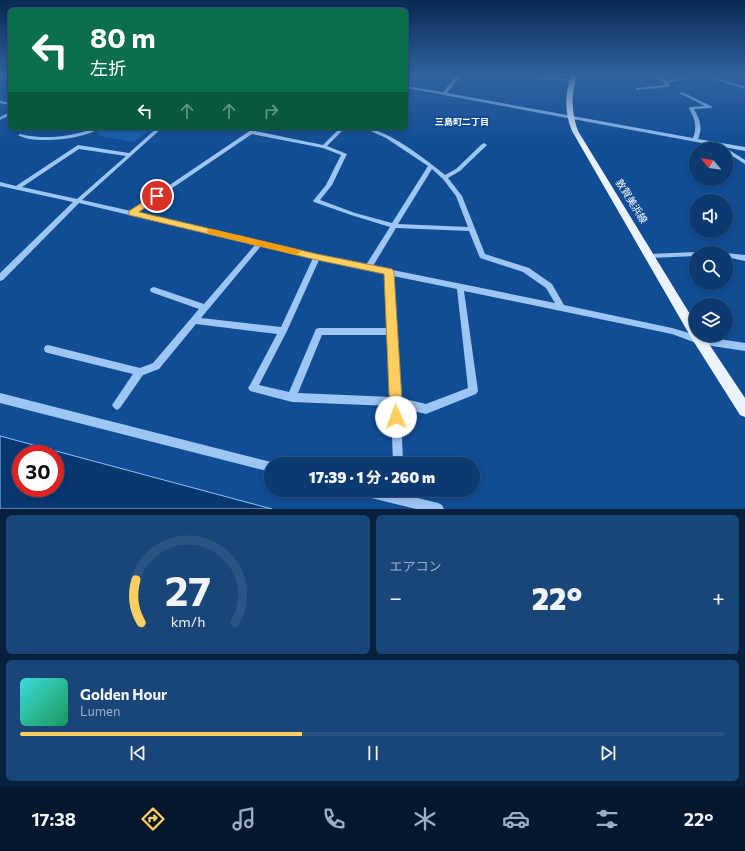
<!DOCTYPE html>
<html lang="ja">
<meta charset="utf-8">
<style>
:root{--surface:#0c3a70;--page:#1a4578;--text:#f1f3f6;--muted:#9aadc3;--line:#2c5483;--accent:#ffce61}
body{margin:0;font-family:Commissioner,"Noto Sans JP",sans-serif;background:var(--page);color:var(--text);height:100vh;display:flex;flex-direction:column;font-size:15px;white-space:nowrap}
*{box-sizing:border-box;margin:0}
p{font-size:13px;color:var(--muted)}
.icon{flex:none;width:22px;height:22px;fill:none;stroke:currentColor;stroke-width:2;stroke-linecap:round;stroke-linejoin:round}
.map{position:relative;height:509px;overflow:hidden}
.details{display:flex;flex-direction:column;gap:6px;padding:6px;background:#07203e;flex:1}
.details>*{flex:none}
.top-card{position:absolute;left:8px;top:8px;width:400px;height:122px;border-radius:6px;box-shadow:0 2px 6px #0003,0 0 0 1px var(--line);background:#0b6e4f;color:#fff;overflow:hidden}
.needle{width:26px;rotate:299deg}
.fabs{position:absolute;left:689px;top:142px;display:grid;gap:8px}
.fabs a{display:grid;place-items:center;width:44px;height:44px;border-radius:50%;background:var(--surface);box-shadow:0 2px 6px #0003,0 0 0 1px var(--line);font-size:20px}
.speed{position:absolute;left:12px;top:445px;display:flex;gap:8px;font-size:20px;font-weight:700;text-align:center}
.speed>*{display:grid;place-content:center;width:52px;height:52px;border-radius:50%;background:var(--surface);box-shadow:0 2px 6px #0003,0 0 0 1px var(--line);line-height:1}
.speed .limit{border:6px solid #d22;background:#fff;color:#111}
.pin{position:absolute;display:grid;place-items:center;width:34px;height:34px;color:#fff;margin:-17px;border:2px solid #fff;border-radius:50%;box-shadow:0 1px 4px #0007}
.me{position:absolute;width:44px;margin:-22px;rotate:358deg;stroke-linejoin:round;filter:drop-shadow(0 0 3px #0008)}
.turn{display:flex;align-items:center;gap:14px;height:84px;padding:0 16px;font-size:18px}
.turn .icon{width:52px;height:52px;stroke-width:2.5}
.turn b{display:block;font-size:28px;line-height:34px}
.lanes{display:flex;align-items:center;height:38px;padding:0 16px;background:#0003;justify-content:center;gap:20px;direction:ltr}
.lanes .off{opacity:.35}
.big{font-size:30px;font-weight:800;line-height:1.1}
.details .widget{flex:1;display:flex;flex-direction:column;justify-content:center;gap:6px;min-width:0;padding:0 14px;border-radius:6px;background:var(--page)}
.details .dial{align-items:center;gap:0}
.dial svg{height:104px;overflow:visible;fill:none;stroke:var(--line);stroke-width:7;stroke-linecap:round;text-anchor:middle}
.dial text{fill:var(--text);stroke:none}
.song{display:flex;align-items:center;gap:12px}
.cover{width:48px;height:48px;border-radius:6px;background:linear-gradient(135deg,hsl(180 70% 55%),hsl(150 70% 35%))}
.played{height:4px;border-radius:2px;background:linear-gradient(90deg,var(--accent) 40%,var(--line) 40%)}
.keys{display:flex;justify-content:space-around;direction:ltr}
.heat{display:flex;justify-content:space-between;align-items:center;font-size:22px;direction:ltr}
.details .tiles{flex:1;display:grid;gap:6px;grid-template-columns:1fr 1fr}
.widget:last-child{grid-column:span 2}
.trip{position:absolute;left:264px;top:457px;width:216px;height:40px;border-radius:20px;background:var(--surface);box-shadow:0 2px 6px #0003,0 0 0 1px var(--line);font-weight:800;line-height:40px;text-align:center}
.dock{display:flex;height:64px;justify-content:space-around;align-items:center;background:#05172d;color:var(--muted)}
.dock .icon{width:28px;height:28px}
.dock .current{color:var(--accent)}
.dock b{font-size:18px;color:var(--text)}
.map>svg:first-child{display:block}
.green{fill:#175faf}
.water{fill:#093770;stroke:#8fc2f7;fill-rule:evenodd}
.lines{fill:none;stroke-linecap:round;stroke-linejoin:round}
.minor{fill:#9ec6f4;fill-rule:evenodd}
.major{fill:#ebf3ff;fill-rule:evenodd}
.route{fill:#ffce61;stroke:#a6863f}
.slow{fill:#f59e0b}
.labels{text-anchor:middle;stroke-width:4;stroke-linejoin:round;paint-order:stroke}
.far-neighbourhood-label{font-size:9px;font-weight:bold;fill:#fff;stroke:#104d95}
.street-label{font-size:10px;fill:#fff;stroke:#104d95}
</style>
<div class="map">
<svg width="745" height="509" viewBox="0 0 745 509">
<rect width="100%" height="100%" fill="#104d95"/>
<path class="green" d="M103,128H151L134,142L100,136L96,131Z"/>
<path class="water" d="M0,436L272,509H0ZM21,454H55V488H21Z"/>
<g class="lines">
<path class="minor" d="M457,75H461L447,93L693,138C698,126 694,118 689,108L691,107L705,106L679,93L682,92L713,107L711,108L694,109C700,120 703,127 698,139L745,147V151L406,88V86L443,92Z
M516,75L547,77L549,76L574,81L572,82L555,79L553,80Z
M651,75H657L667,81L688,75H696L668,83L670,86L668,87L636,90V88H637L665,85L664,83Z
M702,75H709L745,87V89Z
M0,101L10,103V105L0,103Z
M10,112V115L0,120V117Z
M94,128H100C85,139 34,145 18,135L20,134C44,140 71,137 94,128Z
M157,128H162L82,200L131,211L254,128H259L255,131L323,145L340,128H345L327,146L347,154L332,185L320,200L355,213L392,223L428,166L386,138L364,128C386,128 428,161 445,175L456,169L482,144L484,143L487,145L486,146L460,171L448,178L462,196L485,254L529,268L552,284L564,305L672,328L699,336L745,343V351L699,344L672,334L464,291L478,391L476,394L426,414L401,408L403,464H393L391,406L292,402L250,391L248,388L250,385L277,334L196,324L159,369L143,375L120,408L117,410L114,408L112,405L114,402L133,374L48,353L45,352L44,349L45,346L48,345L140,368L153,363L199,309L151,292L150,290L151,288L154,287L204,304L255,245L79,203L3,280L0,281V273L73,202L0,186V182L16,186L78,145L129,153ZM252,134L323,148L341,155L326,185L313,201L314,202L351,215L390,227L366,265L317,254L137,212ZM79,149L126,156L77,199L22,187ZM432,169L443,179L456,196L468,227L398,224ZM396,228L469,231L480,258L523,272L546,288L555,303L373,266ZM261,246L313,258L281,327L201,318ZM319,260L385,274L388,328H319L316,329L289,392L259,385L287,331ZM393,276L457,289L468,388L426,404L401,398ZM322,335H388L391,397L298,393Z
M726,148L745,160V164L726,152V149H724Z
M696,252L699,253H696V256L650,258L646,256L650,254Z
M724,253H726L745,255V261L726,257V253Z
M0,393L271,462L275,464H271V472L0,403Z
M357,490H385L438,503L442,505L444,509H416L363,496L359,494Z"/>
<path class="major" d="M571,75H577C571,95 571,111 578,131L696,324V335H703L745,398V417L740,415L692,339L572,131C564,111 565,95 571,75Z"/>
</g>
<linearGradient id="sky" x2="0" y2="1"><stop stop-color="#092a52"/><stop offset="0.51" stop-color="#3162a0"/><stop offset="1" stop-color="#3162a0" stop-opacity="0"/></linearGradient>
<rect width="745" height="147" fill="url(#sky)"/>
<path class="route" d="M157,193L160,194V197L139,212L317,254L392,269L394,272L403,417L401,422L396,424L392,422L390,417L384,274L317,260L129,215V211Z"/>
<path class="slow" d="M208,229H211L296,249L301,252L296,255L208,233L207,231Z"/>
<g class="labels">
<g class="far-neighbourhood-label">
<text x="462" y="125">三島町二丁目</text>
</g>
<g class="street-label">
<text transform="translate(632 201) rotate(58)" y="4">敦賀美浜線</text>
</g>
</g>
</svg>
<div class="fabs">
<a><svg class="needle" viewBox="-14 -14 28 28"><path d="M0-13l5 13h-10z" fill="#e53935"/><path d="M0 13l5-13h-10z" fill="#9aadc3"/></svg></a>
<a><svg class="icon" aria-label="sound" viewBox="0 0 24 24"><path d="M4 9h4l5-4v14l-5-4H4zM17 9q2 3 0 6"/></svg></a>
<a><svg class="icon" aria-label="search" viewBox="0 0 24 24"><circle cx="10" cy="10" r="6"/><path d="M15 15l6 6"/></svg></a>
<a><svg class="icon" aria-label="layers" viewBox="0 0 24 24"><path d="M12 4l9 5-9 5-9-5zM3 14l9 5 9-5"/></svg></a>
</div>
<div class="speed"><div class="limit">30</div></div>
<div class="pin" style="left:157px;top:196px;background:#d93025"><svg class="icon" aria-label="arrive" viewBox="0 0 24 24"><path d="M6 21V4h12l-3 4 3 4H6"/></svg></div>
<svg class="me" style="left:396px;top:417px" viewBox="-20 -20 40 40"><circle r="19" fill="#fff"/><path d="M0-13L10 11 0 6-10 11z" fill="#ffce61"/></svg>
<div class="trip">17:39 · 1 分 · 260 m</div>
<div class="top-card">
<div class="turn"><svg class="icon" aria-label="left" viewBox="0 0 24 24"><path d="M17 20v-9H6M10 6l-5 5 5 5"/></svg><div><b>80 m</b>左折</div></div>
<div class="lanes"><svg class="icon" aria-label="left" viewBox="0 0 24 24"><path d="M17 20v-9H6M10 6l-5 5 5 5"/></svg><svg class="icon off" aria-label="ahead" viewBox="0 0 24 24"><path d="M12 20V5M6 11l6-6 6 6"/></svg><svg class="icon off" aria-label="ahead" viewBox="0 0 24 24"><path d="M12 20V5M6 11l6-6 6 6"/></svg><svg class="icon off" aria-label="right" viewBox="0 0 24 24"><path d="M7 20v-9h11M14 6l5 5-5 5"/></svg></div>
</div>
</div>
<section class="details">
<div class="tiles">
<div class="widget dial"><svg viewBox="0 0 100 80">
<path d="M14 69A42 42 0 1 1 86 69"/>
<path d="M14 69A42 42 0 0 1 10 36" stroke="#ffce61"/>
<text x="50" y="56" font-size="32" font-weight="700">27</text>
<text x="50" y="72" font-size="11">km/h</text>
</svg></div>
<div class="widget"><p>エアコン</p>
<div class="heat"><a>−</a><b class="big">22°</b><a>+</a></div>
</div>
<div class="widget">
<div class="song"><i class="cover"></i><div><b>Golden Hour</b><p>Lumen</p></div></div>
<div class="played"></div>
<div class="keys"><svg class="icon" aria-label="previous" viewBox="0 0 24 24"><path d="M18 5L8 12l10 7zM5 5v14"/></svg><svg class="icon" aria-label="pause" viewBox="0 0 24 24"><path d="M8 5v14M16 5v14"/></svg><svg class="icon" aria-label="next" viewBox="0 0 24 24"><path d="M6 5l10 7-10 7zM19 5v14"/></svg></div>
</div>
</div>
</section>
<nav class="dock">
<b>17:38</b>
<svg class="icon current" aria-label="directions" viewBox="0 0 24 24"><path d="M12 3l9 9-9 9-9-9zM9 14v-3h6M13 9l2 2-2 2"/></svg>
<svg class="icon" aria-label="music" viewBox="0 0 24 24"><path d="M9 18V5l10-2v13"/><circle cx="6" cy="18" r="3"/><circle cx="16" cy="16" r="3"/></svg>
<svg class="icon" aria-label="phone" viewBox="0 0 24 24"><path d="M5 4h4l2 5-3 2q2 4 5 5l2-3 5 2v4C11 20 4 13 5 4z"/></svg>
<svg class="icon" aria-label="climate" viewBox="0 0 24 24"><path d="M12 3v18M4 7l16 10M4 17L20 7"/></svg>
<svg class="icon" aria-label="car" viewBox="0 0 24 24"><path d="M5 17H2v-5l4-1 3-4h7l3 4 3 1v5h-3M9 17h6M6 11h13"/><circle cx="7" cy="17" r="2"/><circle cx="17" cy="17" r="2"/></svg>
<svg class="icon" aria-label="filters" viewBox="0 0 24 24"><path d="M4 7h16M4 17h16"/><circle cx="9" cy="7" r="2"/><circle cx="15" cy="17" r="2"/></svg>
<b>22°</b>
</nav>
